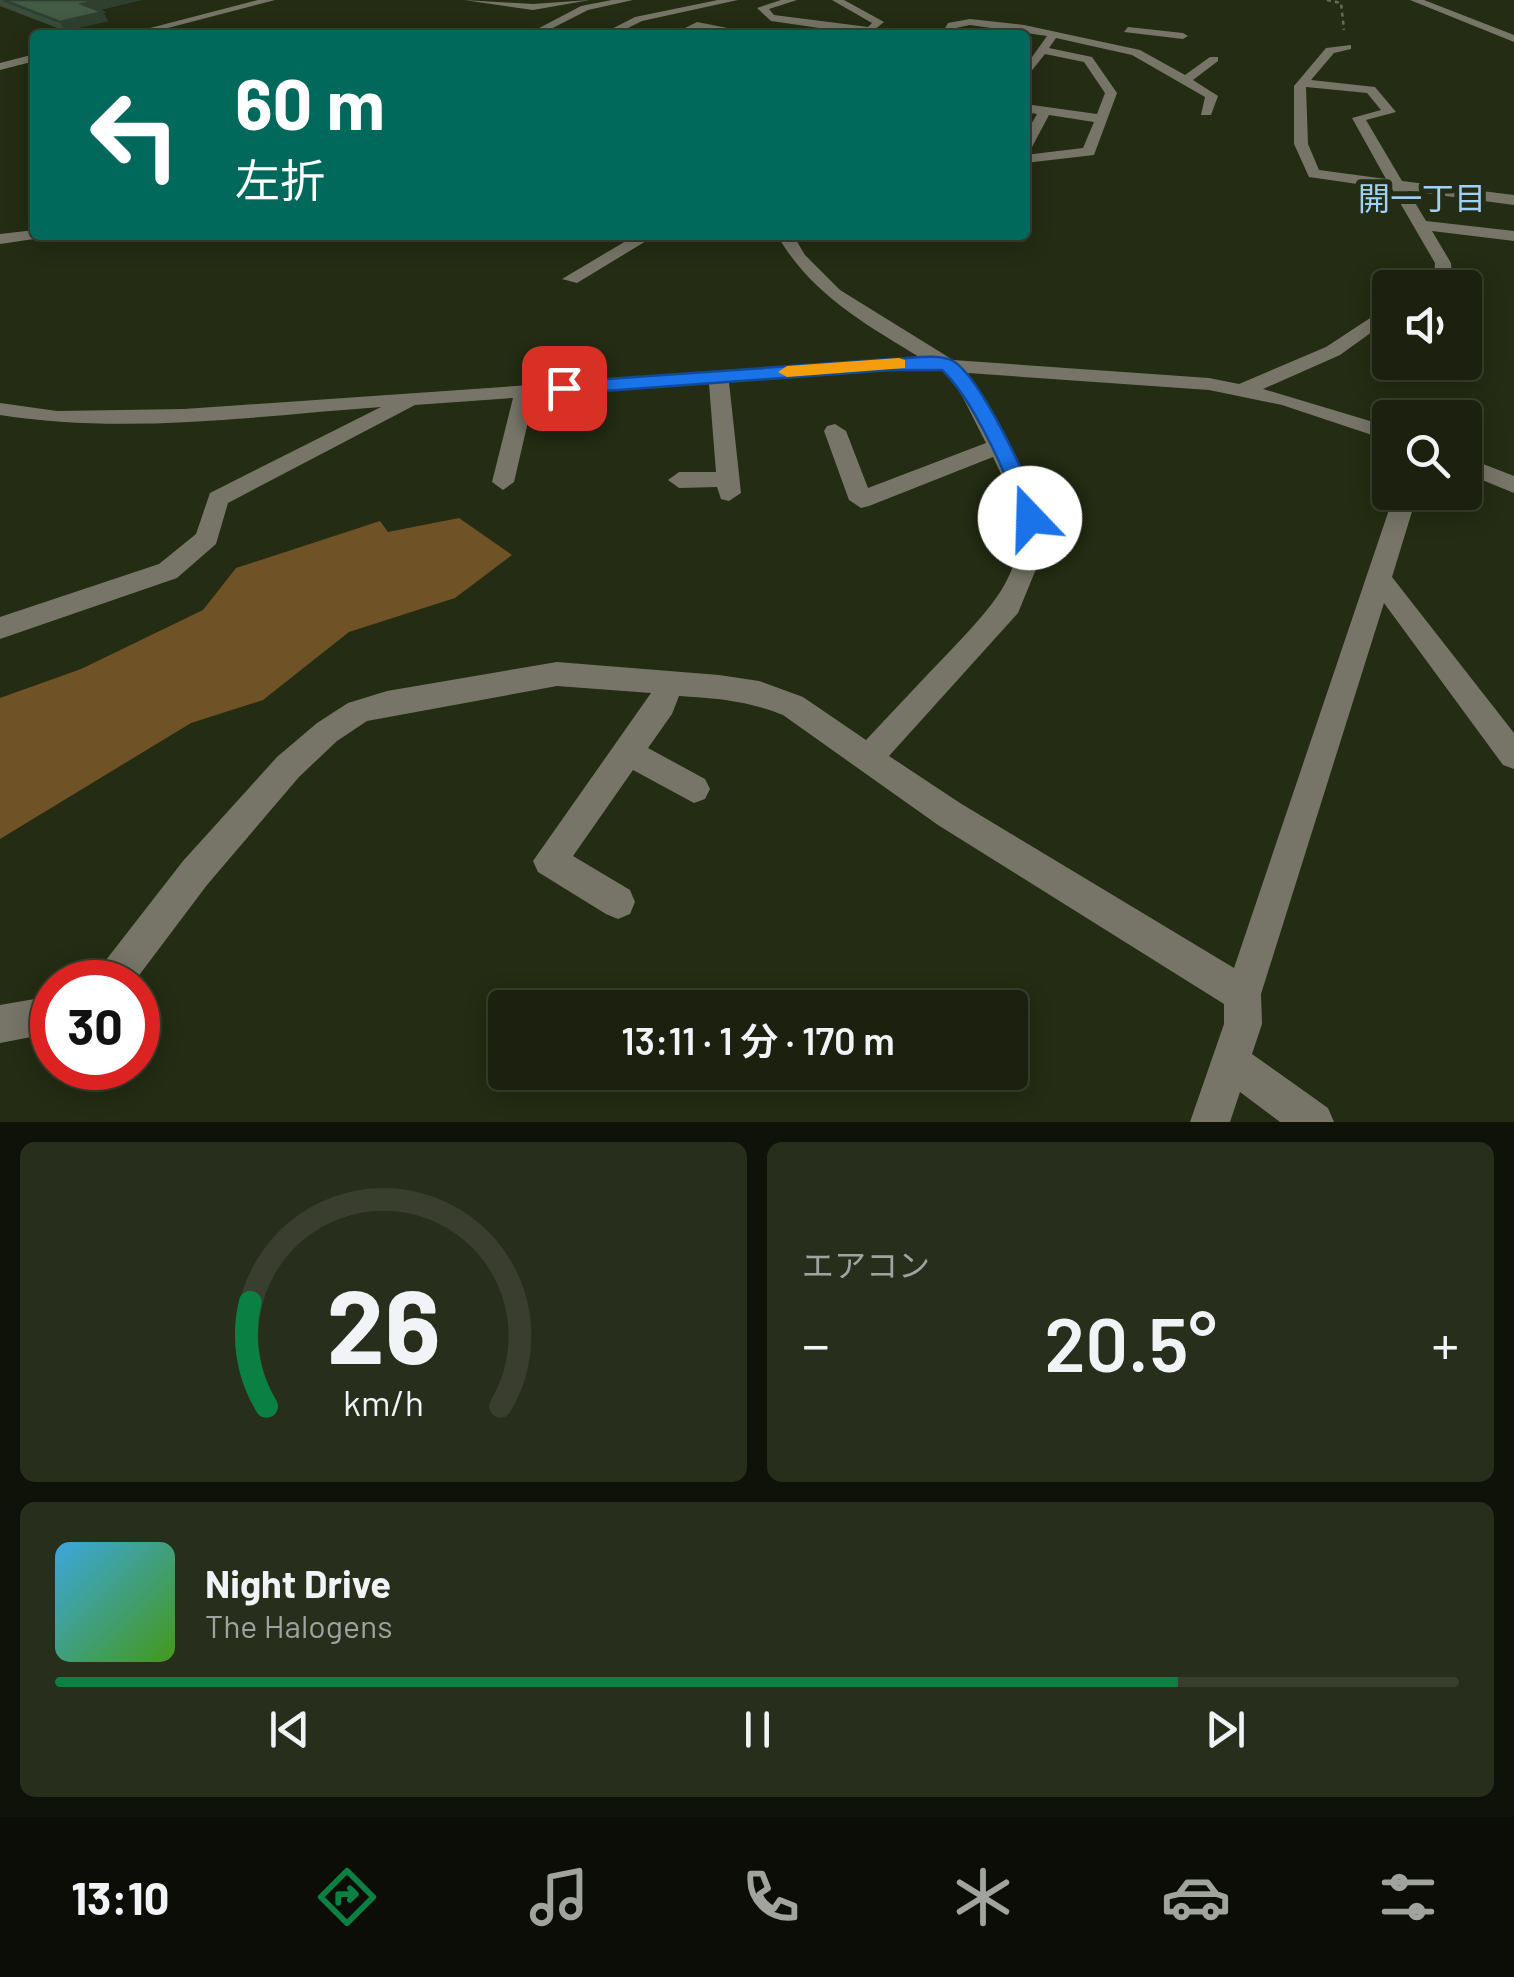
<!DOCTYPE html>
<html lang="ja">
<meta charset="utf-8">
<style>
:root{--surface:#1b210e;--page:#282e1c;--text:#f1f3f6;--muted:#a0a39e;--line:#393e2e;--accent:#0b8043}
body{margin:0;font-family:Barlow,"Noto Sans JP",sans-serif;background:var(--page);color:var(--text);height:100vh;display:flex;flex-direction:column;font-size:38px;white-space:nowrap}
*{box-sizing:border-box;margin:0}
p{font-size:32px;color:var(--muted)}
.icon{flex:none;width:55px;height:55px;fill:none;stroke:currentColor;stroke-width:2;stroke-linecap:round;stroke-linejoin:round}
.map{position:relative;height:1122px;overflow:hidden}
.sheet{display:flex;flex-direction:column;gap:20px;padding:20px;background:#0f1208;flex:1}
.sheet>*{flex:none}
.top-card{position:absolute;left:30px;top:30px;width:1000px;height:210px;border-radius:10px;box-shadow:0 5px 25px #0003,0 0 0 2px var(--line);background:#00695c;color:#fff;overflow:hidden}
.controls{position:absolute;left:1372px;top:270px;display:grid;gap:20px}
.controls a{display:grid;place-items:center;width:110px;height:110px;border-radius:10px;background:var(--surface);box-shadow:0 5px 25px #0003,0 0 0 2px var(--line);font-size:50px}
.speed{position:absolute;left:30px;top:960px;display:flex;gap:20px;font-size:50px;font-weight:700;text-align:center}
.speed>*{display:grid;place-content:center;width:130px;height:130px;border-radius:50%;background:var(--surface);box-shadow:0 5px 25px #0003,0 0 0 2px var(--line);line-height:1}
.speed .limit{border:15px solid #d22;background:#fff;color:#111}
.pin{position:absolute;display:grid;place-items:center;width:85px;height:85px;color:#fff;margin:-42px;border-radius:20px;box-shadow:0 5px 15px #0006}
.me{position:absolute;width:110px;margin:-55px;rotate:339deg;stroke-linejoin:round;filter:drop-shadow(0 0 8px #0008)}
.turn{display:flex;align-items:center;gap:35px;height:210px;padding:0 40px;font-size:45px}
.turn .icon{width:130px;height:130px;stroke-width:2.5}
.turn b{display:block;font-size:70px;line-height:85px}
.big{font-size:75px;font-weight:600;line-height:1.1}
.sheet .card{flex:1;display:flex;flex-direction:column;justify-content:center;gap:15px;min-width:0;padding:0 35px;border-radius:15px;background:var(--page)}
.sheet .dial{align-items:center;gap:0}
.dial svg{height:260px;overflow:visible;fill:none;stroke:var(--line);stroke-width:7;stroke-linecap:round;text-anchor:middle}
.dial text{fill:var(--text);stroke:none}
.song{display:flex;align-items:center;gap:30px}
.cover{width:120px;height:120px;border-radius:15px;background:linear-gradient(135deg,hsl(200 70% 55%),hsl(100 70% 35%))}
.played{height:10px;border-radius:5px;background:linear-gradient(90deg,var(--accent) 80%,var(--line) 80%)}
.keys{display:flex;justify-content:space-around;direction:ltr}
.heat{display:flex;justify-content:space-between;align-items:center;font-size:55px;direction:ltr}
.sheet .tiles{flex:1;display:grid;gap:20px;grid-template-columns:1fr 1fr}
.card:last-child{grid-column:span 2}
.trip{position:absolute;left:488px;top:990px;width:540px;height:100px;border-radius:10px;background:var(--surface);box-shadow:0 5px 25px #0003,0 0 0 2px var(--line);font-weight:600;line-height:100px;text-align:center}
.dock{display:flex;height:160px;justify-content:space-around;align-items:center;background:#0b0d06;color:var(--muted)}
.dock .icon{width:70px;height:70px}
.dock .current{color:var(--accent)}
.dock b{font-size:45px;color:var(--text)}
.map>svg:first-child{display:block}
.forest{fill:#6f5226}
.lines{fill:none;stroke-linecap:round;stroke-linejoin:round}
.path{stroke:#666d57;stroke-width:2.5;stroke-dasharray:4 4;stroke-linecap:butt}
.minor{fill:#777568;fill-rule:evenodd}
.wall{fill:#3a4d3b}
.shaded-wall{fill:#2f3f30}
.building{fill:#435a45;stroke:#2f3f30;stroke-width:2.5}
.route{fill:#1a73e8;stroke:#114b97;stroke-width:2.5}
.slow{fill:#f59e0b}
.labels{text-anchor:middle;stroke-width:10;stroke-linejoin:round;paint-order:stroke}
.far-neighbourhood-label{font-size:32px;fill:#9ed1fc;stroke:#242c13}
</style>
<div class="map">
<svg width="1514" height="1122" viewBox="0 0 1514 1122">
<rect width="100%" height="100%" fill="#242c13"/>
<path class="forest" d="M459,518L512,555L455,598L349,632L263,700L191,723L0,839V698L81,669L203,610L236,568L380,521L388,532Z"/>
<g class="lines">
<path class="path" d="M1327,0L1341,3L1344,30"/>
<path class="minor" d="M258,0H275L141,35H123Z
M464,0L533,4L590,0L533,10Z
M612,0H633L588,10L539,35H526L581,6Z
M718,0H738L642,21L614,35H600L635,17Z
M781,0H797L769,9L774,15L868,27L872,23L832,0H844L884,22L868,35L771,21L757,8Z
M1410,0H1424L1514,35V42Z
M970,19L1024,25L1140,50L1185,75L1210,57H1218V61L1193,80L1218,96L1211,115H1201L1205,97L1132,55L1056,38L1049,48L1092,57L1117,93L1094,155L1025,163V155L1083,148L1094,122L1049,115L1032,147L1025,151V135L1037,114L1025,112V104L1097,114L1105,93L1084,62L1045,54L1025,79V67L1047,36L970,25L956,28L951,35H941L948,23Z
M697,22L748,32L753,35L698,28L685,35H671Z
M1128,27L1183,33L1188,36L1183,39L1124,32Z
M1351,45V49L1334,53L1311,80L1375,87L1396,112L1366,120L1402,181L1514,195V205L1408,191L1426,221L1514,231V241L1432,231L1451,263L1452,279L1441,288H1419L1434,277L1435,263L1392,189L1309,177L1294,144V86L1326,48ZM1306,87L1367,93L1381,110L1352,118L1386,179L1319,170L1308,144Z
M35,54V61L0,70V63Z
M35,230V235H43L41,238L0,244V234Z
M636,235H656L577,283L562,279Z
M777,235H793L805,255L840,290L953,360L1209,378L1239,384L1326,347L1390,305V319L1340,355L1263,389L1390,427V441L1282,405L1209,390L968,373L1035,493L1041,518V557L1018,613L889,756L960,803L1234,968L1395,492H1418L1392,577L1514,733V769L1503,765L1384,603L1261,994L1262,1024L1252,1054L1328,1108L1334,1122H1280L1240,1092L1230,1122H1190L1224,1024V1004L938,825L783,715C749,701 715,698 679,696L672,714L648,748L705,779L710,789L705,799L694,803L633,770L573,856L630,890L635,902L630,914L618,919L606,914L538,872L533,861L651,693L557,686L367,721L337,741L299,777L207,885L134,982H94L99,969L183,861L277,757L317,723L348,703L387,691L557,662L719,675L759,681L803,697L866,740C895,709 923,679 952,649C1018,580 1039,548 993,457L869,506L861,508L849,500L824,431L827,426L835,424L846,431L868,488L986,443L955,382L942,371L916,369L729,382L741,493L729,501L721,499L717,487L679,488L668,480L679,472H716L709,384L534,396L514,482L503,490L492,482L513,398L415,405L228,503L216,544L177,578L0,639V617L159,564L196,534L210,493L381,407C256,416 125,435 0,415V403L57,411L184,409L921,358C865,324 811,294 777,235Z
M1465,457L1514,476V493L1465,473Z
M52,996V1033L0,1043V1005Z"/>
</g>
<path class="wall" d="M0,0H141L100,10L103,12L108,21L65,31L0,6Z"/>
<path class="shaded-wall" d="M99,0H141L87,13L82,4Z
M103,12L108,21L65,31L60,22Z"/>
<path class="building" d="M3,0H99L82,4L103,12L60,22Z"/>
<path class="route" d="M891,359C907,359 939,353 953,361C980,376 1032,486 1040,518L1037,523H1022C1017,513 1016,503 1012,493C999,458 969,395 942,370H891L564,394L554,388L564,382Z"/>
<path class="slow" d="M899,358L905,360V368L787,377L778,372L787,366Z"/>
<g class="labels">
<g class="far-neighbourhood-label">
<text x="1422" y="210">開一丁目</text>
</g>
</g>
</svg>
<div class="controls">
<a><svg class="icon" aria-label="sound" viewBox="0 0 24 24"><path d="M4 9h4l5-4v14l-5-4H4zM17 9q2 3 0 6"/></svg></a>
<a><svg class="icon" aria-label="search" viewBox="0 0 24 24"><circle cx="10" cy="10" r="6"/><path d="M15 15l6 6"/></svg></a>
</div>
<div class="speed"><div class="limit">30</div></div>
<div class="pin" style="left:564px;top:388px;background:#d93025"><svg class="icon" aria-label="arrive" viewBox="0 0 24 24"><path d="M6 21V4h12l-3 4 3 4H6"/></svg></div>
<svg class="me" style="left:1030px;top:518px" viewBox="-20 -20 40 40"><circle r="19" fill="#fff"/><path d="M0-13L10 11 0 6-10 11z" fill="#1a73e8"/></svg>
<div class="trip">13:11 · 1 分 · 170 m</div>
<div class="top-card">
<div class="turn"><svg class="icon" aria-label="left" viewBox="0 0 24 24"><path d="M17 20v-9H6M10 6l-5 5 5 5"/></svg><div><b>60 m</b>左折</div></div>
</div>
</div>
<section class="sheet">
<div class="tiles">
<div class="card dial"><svg viewBox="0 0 100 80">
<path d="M14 69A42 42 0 1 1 86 69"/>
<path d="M14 69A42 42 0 0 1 9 37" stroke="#0b8043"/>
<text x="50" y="56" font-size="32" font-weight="700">26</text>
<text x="50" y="72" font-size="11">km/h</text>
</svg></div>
<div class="card"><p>エアコン</p>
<div class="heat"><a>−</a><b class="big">20.5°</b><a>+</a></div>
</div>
<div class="card">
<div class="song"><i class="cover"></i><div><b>Night Drive</b><p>The Halogens</p></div></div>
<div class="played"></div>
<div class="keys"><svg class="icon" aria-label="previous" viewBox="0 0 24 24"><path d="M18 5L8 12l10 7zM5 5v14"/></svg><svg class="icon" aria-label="pause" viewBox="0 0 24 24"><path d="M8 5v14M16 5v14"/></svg><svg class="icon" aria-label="next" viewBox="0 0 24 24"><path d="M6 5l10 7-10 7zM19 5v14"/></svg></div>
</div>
</div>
</section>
<nav class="dock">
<b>13:10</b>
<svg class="icon current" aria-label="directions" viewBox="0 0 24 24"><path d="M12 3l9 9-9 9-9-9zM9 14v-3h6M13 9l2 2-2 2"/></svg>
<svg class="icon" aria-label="music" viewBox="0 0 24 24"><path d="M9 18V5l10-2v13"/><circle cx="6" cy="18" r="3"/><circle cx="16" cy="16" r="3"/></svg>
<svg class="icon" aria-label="phone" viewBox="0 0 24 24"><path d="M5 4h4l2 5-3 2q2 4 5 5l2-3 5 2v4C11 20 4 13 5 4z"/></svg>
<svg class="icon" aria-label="climate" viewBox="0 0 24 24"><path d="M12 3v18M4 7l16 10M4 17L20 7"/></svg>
<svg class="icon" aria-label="car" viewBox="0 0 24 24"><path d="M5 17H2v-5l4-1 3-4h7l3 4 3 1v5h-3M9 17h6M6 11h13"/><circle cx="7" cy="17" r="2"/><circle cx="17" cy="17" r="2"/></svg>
<svg class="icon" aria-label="filters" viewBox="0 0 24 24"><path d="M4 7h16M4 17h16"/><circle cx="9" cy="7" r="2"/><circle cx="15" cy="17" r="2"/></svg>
</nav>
